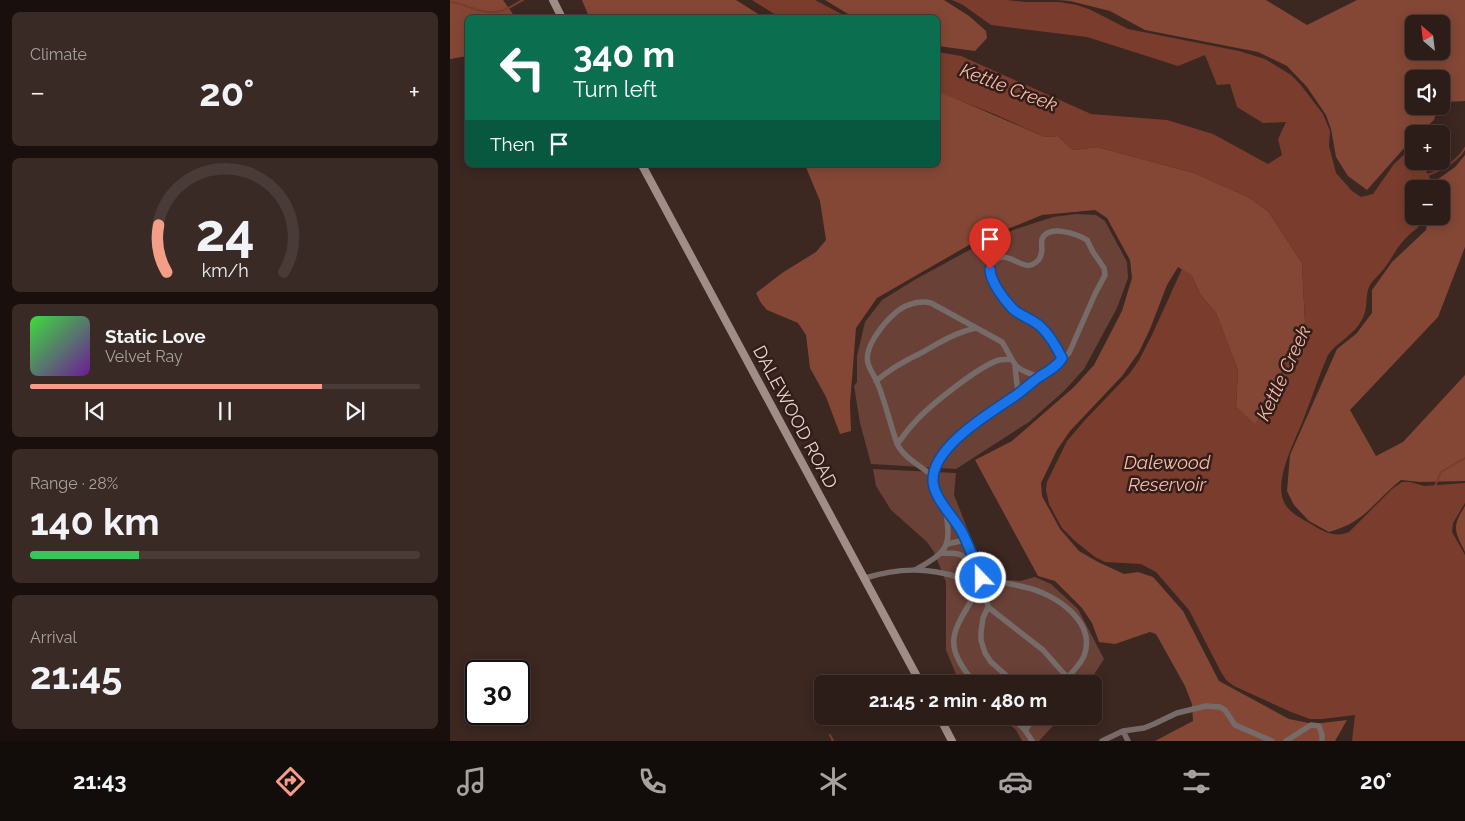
<!DOCTYPE html>
<meta charset="utf-8">
<style>
:root{--surface:#2d1d19;--page:#392a26;--text:#f1f3f6;--muted:#a7a2a2;--line:#483b38;--accent:#f49e87}
body{margin:0;font-family:Raleway,sans-serif;background:var(--page);color:var(--text);height:100vh;display:flex;flex-direction:column;font-size:19px;white-space:nowrap}
*{box-sizing:border-box;margin:0}
p{font-size:16px;color:var(--muted)}
.icon{flex:none;width:28px;height:28px;fill:none;stroke:currentColor;stroke-width:2;stroke-linecap:round;stroke-linejoin:round}
.map{position:relative;flex:1;overflow:hidden}
.sheet{display:flex;flex-direction:column;gap:12px;padding:12px;background:#19100e;width:450px}
.sheet>*{flex:none}
.guide{position:absolute;left:15px;top:15px;width:475px;height:152px;border-radius:8px;box-shadow:0 2px 12px #0003,0 0 0 1px var(--line);background:#0b6e4f;color:#fff;overflow:hidden}
.needle{width:32px;rotate:332deg}
.fabs{position:absolute;left:955px;top:15px;display:grid;gap:10px}
.fabs a{display:grid;place-items:center;width:45px;height:45px;border-radius:8px;background:var(--surface);box-shadow:0 2px 12px #0003,0 0 0 1px var(--line);font-size:25px}
.speed{position:absolute;left:15px;top:660px;display:flex;gap:10px;font-size:25px;font-weight:700;text-align:center}
.speed>*{display:grid;place-content:center;width:65px;height:65px;border-radius:50%;background:var(--surface);box-shadow:0 2px 12px #0003,0 0 0 1px var(--line);line-height:1}
.speed .limit{border:2px solid #111;border-radius:8px;background:#fff;color:#111}
.pin{position:absolute;display:grid;place-items:center;width:42px;height:42px;color:#fff;margin:-51px -21px;border-radius:50% 50% 50% 0;rotate:-45deg;box-shadow:0 0 5px #0007}
.pin .icon{rotate:45deg}
.me{position:absolute;width:55px;margin:-28px;rotate:338deg;stroke-linejoin:round;filter:drop-shadow(0 0 4px #0008)}
.turn{display:flex;align-items:center;gap:18px;height:105px;padding:0 25px;font-size:22px}
.turn .icon{width:65px;height:65px;stroke-width:2.5}
.turn b{display:block;font-size:35px;line-height:42px}
.then{display:flex;align-items:center;height:48px;padding:0 25px;background:#0003;gap:10px;font-size:19px}
.big{font-size:38px;font-weight:700;line-height:1.1}
.sheet .widget{flex:1;display:flex;flex-direction:column;justify-content:center;gap:8px;min-width:0;padding:0 18px;border-radius:8px;background:var(--page)}
.sheet .dial{align-items:center;gap:0}
.dial svg{height:130px;overflow:visible;fill:none;stroke:var(--line);stroke-width:7;stroke-linecap:round;text-anchor:middle}
.dial text{fill:var(--text);stroke:none}
.song{display:flex;align-items:center;gap:15px}
.cover{width:60px;height:60px;border-radius:8px;background:linear-gradient(135deg,hsl(120 70% 55%),hsl(280 70% 35%))}
.played{height:5px;border-radius:2px;background:linear-gradient(90deg,var(--accent) 75%,var(--line) 75%)}
.keys{display:flex;justify-content:space-around;direction:ltr}
.heat{display:flex;justify-content:space-between;align-items:center;font-size:28px;direction:ltr}
.charge{height:8px;border-radius:4px;background:linear-gradient(90deg,#34c759 28%,var(--line) 0)}
.trip{position:absolute;left:364px;top:675px;width:288px;height:50px;border-radius:8px;background:var(--surface);box-shadow:0 2px 12px #0003,0 0 0 1px var(--line);font-weight:700;line-height:50px;text-align:center}
.tabs{display:flex;height:80px;justify-content:space-around;align-items:center;background:#120c0a;color:var(--muted)}
.tabs .icon{width:35px;height:35px}
.tabs .current{color:var(--accent)}
.tabs b{font-size:22px;color:var(--text)}
main{display:flex;flex:1;min-height:0}
.map>svg:first-child{display:block}
.green{fill:#694136}
.forest{fill:#844736;fill-rule:evenodd}
.water{fill:#7a3d2d}
.lines{fill:none;stroke-linecap:round;stroke-linejoin:round}
.stream{stroke:#7a3d2d;stroke-width:2}
.minor{stroke:#766b68;stroke-width:5.5}
.secondary{stroke:#a08d88;stroke-width:8}
.route-casing{stroke:#114b97;stroke-width:12}
.route{stroke:#1a73e8;stroke-width:9}
.labels{text-anchor:middle;stroke-width:5;stroke-linejoin:round;paint-order:stroke}
.street-label{font-size:18px;fill:#e6d7d3;stroke:#321d18}
.water-label{font-size:19px;font-style:italic;fill:#f4baaa;stroke:#321d18}
</style>
<main>
<section class="sheet">
<div class="widget"><p>Climate</p>
<div class="heat"><a>−</a><b class="big">20°</b><a>+</a></div>
</div>
<div class="widget dial"><svg viewBox="0 0 100 80">
<path d="M14 69A42 42 0 1 1 86 69"/>
<path d="M14 69A42 42 0 0 1 9 40" stroke="#f49e87"/>
<text x="50" y="56" font-size="32" font-weight="700">24</text>
<text x="50" y="72" font-size="11">km/h</text>
</svg></div>
<div class="widget">
<div class="song"><i class="cover"></i><div><b>Static Love</b><p>Velvet Ray</p></div></div>
<div class="played"></div>
<div class="keys"><svg class="icon" aria-label="previous" viewBox="0 0 24 24"><path d="M18 5L8 12l10 7zM5 5v14"/></svg><svg class="icon" aria-label="pause" viewBox="0 0 24 24"><path d="M8 5v14M16 5v14"/></svg><svg class="icon" aria-label="next" viewBox="0 0 24 24"><path d="M6 5l10 7-10 7zM19 5v14"/></svg></div>
</div>
<div class="widget"><p>Range · 28%</p><b class="big">140 km</b><div class="charge"></div></div>
<div class="widget"><p>Arrival</p><b class="big">21:45</b></div>
</section>
<div class="map">
<svg width="1015" height="741" viewBox="0 0 1015 741">
<rect width="100%" height="100%" fill="#3c2721"/>
<path class="green" d="M626,214L646,215L655,221L677,262L678,278L667,308L634,369L614,391L579,422L506,469L421,464L410,423L404,386L407,382V356L415,322L432,300L466,279L523,248L563,230L603,217Z
M423,469L506,473L504,495L527,553L541,574L555,580L570,581L585,577L601,584L628,609L654,659L638,684H510L496,650V582L484,552L477,542L441,510L426,486Z
M550,716H612L589,741H572L566,730Z"/>
<path class="forest" d="M0,0H53L65,17L18,18L17,56L0,59Z
M132,0H286L313,17H139Z
M375,0H494L519,16L536,31L537,38L525,51L488,46V18L403,17Z
M608,0H816L857,25L907,0H1015V101L994,102L991,104V79H964V106H988L984,120L968,134H964V137L917,190L898,176L886,157L881,129L876,115L857,87L837,66L808,52L695,30L660,11L620,1ZM964,24H991V51H964Z
M488,92L495,94L595,137L608,136L623,150L647,147L744,173L798,197L818,211L852,263L855,322L820,397L805,425L786,407L788,370L766,313L750,294L742,276L728,267L717,285L700,329L689,352L672,376L620,431L607,450L591,483L592,496L610,529L629,551L648,562L674,574L688,572L703,577L733,611L769,681L839,719L864,724L897,720L885,741H705L743,721L742,704L735,686L706,634L700,632L665,644L649,642L642,623L632,608L605,581L588,576L525,460L562,441L624,387L644,365L672,311L682,278L680,260L657,218L645,210L592,215L519,245L427,298L406,328L400,404L401,431L390,434L376,397L360,368L356,335L348,323L317,310L311,303L306,293L332,273L366,252L376,240L370,201L355,165H488Z
M1015,155V247L988,317L900,410L926,456L953,442L1015,375V481L970,482L951,480C923,502 916,522 879,532L859,521L844,505L837,491L840,455L887,349L906,334L922,313V290L942,262L976,230L978,216H991V189H982L984,182L1005,167Z
M1015,506V552C1004,530 1002,527 1015,506Z"/>
<path class="water" d="M302,0H365L397,17H329Z
M502,0H556L576,2H609L627,5L641,10L678,29L789,51L815,59L841,75L850,84L873,114L880,131L879,146L886,173L902,191L911,197L923,194L944,164L960,149L964,161L974,167L981,180L978,189H964V216H976C972,227 962,231 955,239C946,248 941,260 933,270C929,275 923,280 920,285C915,293 918,306 914,315C907,334 889,340 878,355C869,375 863,395 855,415C847,438 823,479 834,502C839,513 851,518 861,524C873,532 886,538 899,532L942,489L952,482H960L974,486L1015,483V503L1003,523L1002,532L1015,555V741H902L905,715L872,719H860L841,712L784,686L776,680L771,672L739,610L706,572L691,564L655,562L645,557L625,541L612,528L599,504L596,490L597,482L617,441L635,420L680,373L689,360L702,335L732,269L742,276L750,294L766,313L777,341L788,370L786,407L805,424L827,384L855,322L852,263L818,211L798,197L744,173L647,147L623,150L608,136L595,137L544,114L488,92V52L511,56L641,114L717,120L763,134L818,164L832,155L828,139L836,122L813,123L787,107L780,84L767,85L755,55L728,66L637,37L541,25L513,5Z"/>
<g class="lines">
<path class="stream" d="M0,2C17,4 33,16 51,11C59,9 66,3 73,0
M978,175C991,170 1008,161 1015,148
M985,486L991,472L1015,458
M380,735L383,741"/>
<path class="minor" d="M561,359C557,360 553,359 549,360C529,366 479,406 465,422C458,429 453,437 447,444C440,423 435,401 427,382C423,372 415,365 418,353C420,341 434,323 443,315C453,305 468,300 481,303L552,342C567,366 560,367 589,377
M565,367L568,393
M426,381C441,368 456,360 473,352C490,342 507,332 526,328
M447,444C455,459 471,466 484,477
M497,544L515,540
M467,569C498,551 501,547 496,512
M415,578C449,568 476,567 511,578C519,570 521,558 508,554C503,553 496,553 491,553
M511,578C517,579 524,583 530,583C533,583 536,580 540,581C552,582 563,584 574,587C604,593 647,621 634,656C630,666 619,674 613,684
M538,607L593,650L617,677
M526,684C485,639 509,627 531,583
M566,684L541,662L535,653L531,640V632L533,618L538,607L536,593L531,583V578L527,565L512,532L496,512L486,490L483,483L484,477L488,465L495,452L514,431L569,393L602,368L619,353L645,294L655,275L654,268L643,252L637,240C627,234 599,224 592,239C591,242 592,247 592,250C591,256 590,260 585,263C572,274 554,243 542,265C539,270 539,275 541,280C545,288 558,305 565,310C572,315 581,319 588,324C599,333 605,345 612,358
M561,716L575,730L582,741
M575,730L586,716
M673,731L678,741
M652,741L673,731L694,728L704,724L727,713L756,706L770,707L775,710L785,725L822,741
M836,741L861,725L869,726L872,735V741"/>
<path class="secondary" d="M103,0L112,18
M192,165L471,684
M489,716L502,741"/>
</g>
<g class="lines">
<defs>
<path id="route" d="M531,578C525,562 519,546 512,532C504,517 485,500 483,482C481,447 540,413 565,396C573,390 581,383 589,377C597,372 608,366 612,358C606,346 600,335 590,326C582,319 571,316 563,309C554,300 540,281 540,269"/>
</defs>
<use href="#route" class="route-casing"/>
<use href="#route" class="route"/>
</g>
<g class="labels">
<g class="street-label">
<text transform="translate(345 417) rotate(62)" y="6">DALEWOOD ROAD</text>
</g>
<g class="water-label">
<text transform="translate(559 87) rotate(21)" y="7">Kettle Creek</text>
<text transform="translate(833 373) rotate(-65)" y="7">Kettle Creek</text>
<text x="717" y="469">Dalewood<tspan x="717" dy="22">Reservoir</tspan></text>
</g>
</g>
</svg>
<div class="fabs">
<a><svg class="needle" viewBox="-14 -14 28 28"><path d="M0-13l5 13h-10z" fill="#e53935"/><path d="M0 13l5-13h-10z" fill="#a7a2a2"/></svg></a>
<a><svg class="icon" aria-label="sound" viewBox="0 0 24 24"><path d="M4 9h4l5-4v14l-5-4H4zM17 9q2 3 0 6"/></svg></a>
<a>+</a>
<a>−</a>
</div>
<div class="speed"><div class="limit">30</div></div>
<div class="pin" style="left:540px;top:269px;background:#d93025"><svg class="icon" aria-label="arrive" viewBox="0 0 24 24"><path d="M6 21V4h12l-3 4 3 4H6"/></svg></div>
<svg class="me" style="left:531px;top:578px" viewBox="-20 -20 40 40"><circle r="17" fill="#1a73e8" stroke="#fff" stroke-width="3"/><path d="M0-11L8 9 0 5-8 9z" fill="#fff"/></svg>
<div class="trip">21:45 · 2 min · 480 m</div>
<div class="guide">
<div class="turn"><svg class="icon" aria-label="left" viewBox="0 0 24 24"><path d="M17 20v-9H6M10 6l-5 5 5 5"/></svg><div><b>340 m</b>Turn left</div></div>
<div class="then">Then<svg class="icon" aria-label="arrive" viewBox="0 0 24 24"><path d="M6 21V4h12l-3 4 3 4H6"/></svg></div>
</div>
</div>
</main>
<nav class="tabs">
<b>21:43</b>
<svg class="icon current" aria-label="directions" viewBox="0 0 24 24"><path d="M12 3l9 9-9 9-9-9zM9 14v-3h6M13 9l2 2-2 2"/></svg>
<svg class="icon" aria-label="music" viewBox="0 0 24 24"><path d="M9 18V5l10-2v13"/><circle cx="6" cy="18" r="3"/><circle cx="16" cy="16" r="3"/></svg>
<svg class="icon" aria-label="phone" viewBox="0 0 24 24"><path d="M5 4h4l2 5-3 2q2 4 5 5l2-3 5 2v4C11 20 4 13 5 4z"/></svg>
<svg class="icon" aria-label="climate" viewBox="0 0 24 24"><path d="M12 3v18M4 7l16 10M4 17L20 7"/></svg>
<svg class="icon" aria-label="car" viewBox="0 0 24 24"><path d="M5 17H2v-5l4-1 3-4h7l3 4 3 1v5h-3M9 17h6M6 11h13"/><circle cx="7" cy="17" r="2"/><circle cx="17" cy="17" r="2"/></svg>
<svg class="icon" aria-label="filters" viewBox="0 0 24 24"><path d="M4 7h16M4 17h16"/><circle cx="9" cy="7" r="2"/><circle cx="15" cy="17" r="2"/></svg>
<b>20°</b>
</nav>
